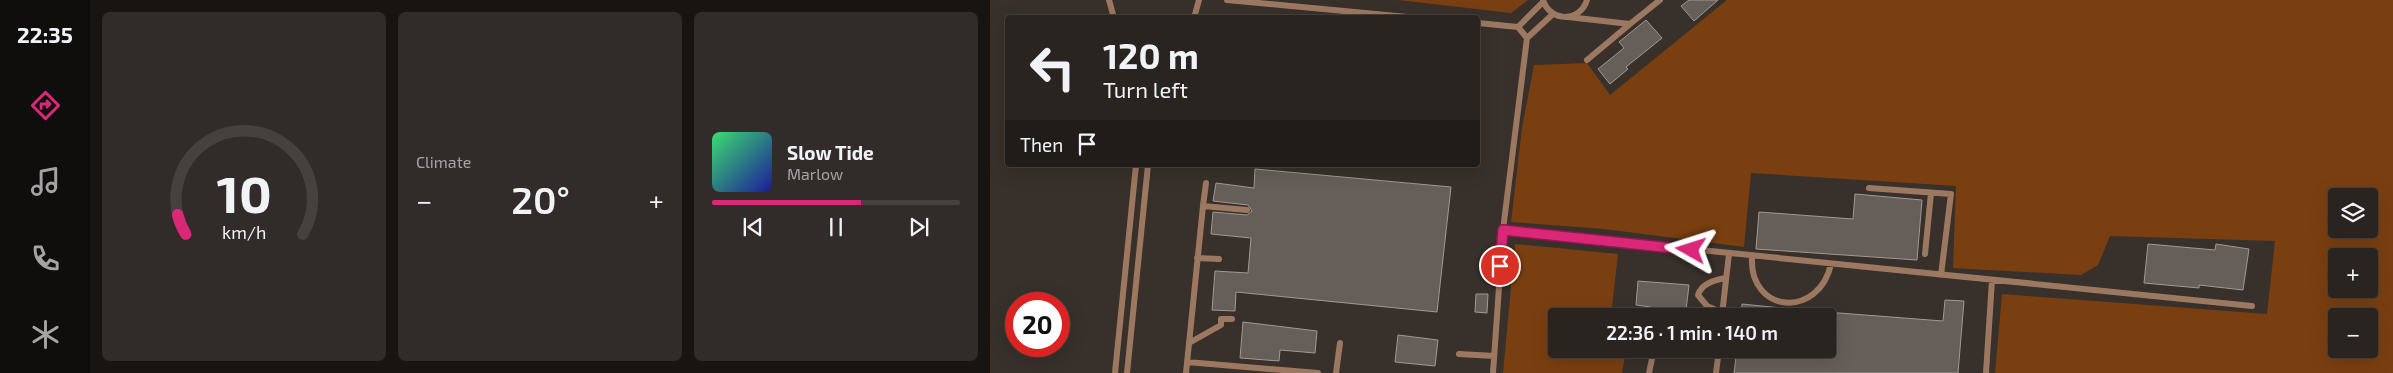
<!DOCTYPE html>
<meta charset="utf-8">
<style>
:root{--surface:#292420;--page:#312c29;--text:#f1f3f6;--muted:#a5a4a5;--line:#45413e;--accent:#db2777}
body{margin:0;font-family:"Exo 2",sans-serif;background:var(--page);color:var(--text);height:100vh;display:flex;flex-direction:column;font-size:19px;white-space:nowrap}
*{box-sizing:border-box;margin:0}
p{font-size:16px;color:var(--muted)}
.icon{flex:none;width:28px;height:28px;fill:none;stroke:currentColor;stroke-width:2;stroke-linecap:round;stroke-linejoin:round}
.map{position:relative;flex:1;overflow:hidden}
.details{display:flex;flex-direction:column;gap:12px;padding:12px;background:#171412;width:900px}
.details>*{flex:none}
.banner{position:absolute;left:15px;top:15px;width:475px;height:152px;border-radius:5px;box-shadow:0 5px 20px #0002,0 0 0 1px var(--line);background:#292420;color:var(--text);overflow:hidden}
.controls{position:absolute;left:1338px;top:188px;display:grid;gap:10px}
.controls a{display:grid;place-items:center;width:50px;height:50px;border-radius:5px;background:var(--surface);box-shadow:0 5px 20px #0002,0 0 0 1px var(--line);font-size:25px}
.speed{position:absolute;left:15px;top:292px;display:flex;gap:10px;font-size:25px;font-weight:700;text-align:center}
.speed>*{display:grid;place-content:center;width:65px;height:65px;border-radius:50%;background:var(--surface);box-shadow:0 5px 20px #0002,0 0 0 1px var(--line);line-height:1}
.speed .limit{border:8px solid #d22;background:#fff;color:#111}
.pin{position:absolute;display:grid;place-items:center;width:42px;height:42px;color:#fff;margin:-21px;border:2px solid #fff;border-radius:50%;box-shadow:0 1px 5px #0007}
.me{position:absolute;width:55px;margin:-28px;rotate:276deg;stroke-linejoin:round;filter:drop-shadow(0 0 4px #0008)}
.turn{display:flex;align-items:center;gap:18px;height:105px;padding:0 15px;font-size:22px}
.turn .icon{width:65px;height:65px;stroke-width:2.5}
.turn b{display:block;font-size:35px;line-height:42px}
.then{display:flex;align-items:center;height:48px;padding:0 15px;background:#0003;gap:10px;font-size:19px}
.big{font-size:38px;font-weight:600;line-height:1.1}
.details .widget{flex:1;display:flex;flex-direction:column;justify-content:center;gap:8px;min-width:0;padding:0 18px;border-radius:8px;background:var(--page)}
.details .dial{align-items:center;gap:0}
.dial svg{height:130px;overflow:visible;fill:none;stroke:var(--line);stroke-width:7;stroke-linecap:round;text-anchor:middle}
.dial text{fill:var(--text);stroke:none}
.song{display:flex;align-items:center;gap:15px}
.cover{width:60px;height:60px;border-radius:8px;background:linear-gradient(135deg,hsl(140 70% 55%),hsl(240 70% 35%))}
.played{height:5px;border-radius:2px;background:linear-gradient(90deg,var(--accent) 60%,var(--line) 60%)}
.keys{display:flex;justify-content:space-around;direction:ltr}
.heat{display:flex;justify-content:space-between;align-items:center;font-size:28px;direction:ltr}
.details .tiles{flex:1;display:grid;gap:12px;grid-template-columns:repeat(3,1fr)}
.trip{position:absolute;left:558px;top:308px;width:288px;height:50px;border-radius:5px;background:var(--surface);box-shadow:0 5px 20px #0002,0 0 0 1px var(--line);font-weight:600;line-height:50px;text-align:center}
main{display:flex;flex:1;min-height:0}
.menu{display:flex;flex-direction:column;width:90px;justify-content:space-around;align-items:center;background:#100e0d;color:var(--muted)}
.menu .icon{width:35px;height:35px}
.menu .active{color:var(--accent)}
.menu b{font-size:22px;color:var(--text)}
.map>svg:first-child{display:block}
.green{fill:#7a3f10;fill-rule:evenodd}
.building{fill:#655e59;stroke:#a19993}
.lines{fill:none;stroke-linecap:round;stroke-linejoin:round}
.lane{stroke:#9d7861;stroke-width:6}
.route-casing{stroke:#8e194d;stroke-width:12}
.route{stroke:#db2777;stroke-width:9}
</style>
<main>
<nav class="menu">
<b>22:35</b>
<svg class="icon active" aria-label="directions" viewBox="0 0 24 24"><path d="M12 3l9 9-9 9-9-9zM9 14v-3h6M13 9l2 2-2 2"/></svg>
<svg class="icon" aria-label="music" viewBox="0 0 24 24"><path d="M9 18V5l10-2v13"/><circle cx="6" cy="18" r="3"/><circle cx="16" cy="16" r="3"/></svg>
<svg class="icon" aria-label="phone" viewBox="0 0 24 24"><path d="M5 4h4l2 5-3 2q2 4 5 5l2-3 5 2v4C11 20 4 13 5 4z"/></svg>
<svg class="icon" aria-label="climate" viewBox="0 0 24 24"><path d="M12 3v18M4 7l16 10M4 17L20 7"/></svg>
</nav>
<section class="details">
<div class="tiles">
<div class="widget dial"><svg viewBox="0 0 100 80">
<path d="M14 69A42 42 0 1 1 86 69"/>
<path d="M14 69A42 42 0 0 1 9 57" stroke="#db2777"/>
<text x="50" y="56" font-size="32" font-weight="700">10</text>
<text x="50" y="72" font-size="11">km/h</text>
</svg></div>
<div class="widget"><p>Climate</p>
<div class="heat"><a>−</a><b class="big">20°</b><a>+</a></div>
</div>
<div class="widget">
<div class="song"><i class="cover"></i><div><b>Slow Tide</b><p>Marlow</p></div></div>
<div class="played"></div>
<div class="keys"><svg class="icon" aria-label="previous" viewBox="0 0 24 24"><path d="M18 5L8 12l10 7zM5 5v14"/></svg><svg class="icon" aria-label="pause" viewBox="0 0 24 24"><path d="M8 5v14M16 5v14"/></svg><svg class="icon" aria-label="next" viewBox="0 0 24 24"><path d="M6 5l10 7-10 7zM19 5v14"/></svg></div>
</div>
</div>
</section>
<div class="map">
<svg width="1403" height="373" viewBox="0 0 1403 373">
<rect width="100%" height="100%" fill="#37302b"/>
<path class="green" d="M408,0H538L521,13Z
M737,0H1403V373H1005L1012,294L1277,314L1285,241L1120,236L1108,265L1091,275L963,268L966,186L761,173L754,247L614,229L521,222L532,128L544,65L597,63L620,95ZM1346,196H1379V229H1346ZM1346,256H1379V289H1346ZM1346,316H1379V349H1346Z
M525,244L628,254L621,316H566V349H636L632,373H513Z"/>
<path class="building" d="M699,0H728L704,21L691,6Z
M656,20L672,38L636,67L638,69L620,84L608,69L634,48L629,42Z
M265,169L461,187L447,312L246,292L245,311L222,310L225,271L258,273L261,238L221,234L223,212L257,215L262,211L258,205L223,201L226,183L264,188Z
M865,194L932,200L927,260L766,249L769,212L863,219Z
M1158,244L1225,250L1226,244L1259,249L1253,290L1209,285V288L1154,283Z
M648,281L699,285L696,310L684,309L683,316H660L661,307L646,305Z
M486,294H498L497,313L485,312Z
M955,300L974,301L968,373H744L747,349H836V312L953,321Z
M752,304L820,311V316H751Z
M253,322L327,331L325,353L290,350L289,361L250,358Z
M408,335L448,340L445,366L405,362Z"/>
<g class="lines">
<path class="lane" d="M119,0L124,18
M237,0L428,18
M553,0C560,22 590,23 597,0
M578,17L640,24L670,0
M204,18L209,0
M488,23L528,27L537,38L513,230L503,373
M528,27L553,2
M537,38L563,14
M597,60L640,24
M879,188L961,194L951,275
M213,206L216,183
M513,230L1262,306
M935,254L941,193
M762,257C759,314 829,319 841,264
M207,258L229,259
M733,313L717,306L708,295C712,283 725,280 736,278
M732,315L739,254
M199,343L231,325V319H242
M469,354L504,356
M197,362L328,373
M125,373L146,165
M137,373L158,165
M196,373L213,206L257,210
M346,373L350,343
M659,373L664,349
M726,373L729,349
M996,373L1002,280"/>
</g>
<g class="lines">
<defs>
<path id="route" d="M510,266L513,230L701,250"/>
</defs>
<use href="#route" class="route-casing"/>
<use href="#route" class="route"/>
</g>
</svg>
<div class="controls">
<a><svg class="icon" aria-label="layers" viewBox="0 0 24 24"><path d="M12 4l9 5-9 5-9-5zM3 14l9 5 9-5"/></svg></a>
<a>+</a>
<a>−</a>
</div>
<div class="speed"><div class="limit">20</div></div>
<div class="pin" style="left:510px;top:266px;background:#d93025"><svg class="icon" aria-label="arrive" viewBox="0 0 24 24"><path d="M6 21V4h12l-3 4 3 4H6"/></svg></div>
<svg class="me" style="left:701px;top:250px" viewBox="-20 -20 40 40"><path d="M0-17L14 15 0 8-14 15z" fill="#db2777" stroke="#fff" stroke-width="4"/></svg>
<div class="trip">22:36 · 1 min · 140 m</div>
<div class="banner">
<div class="turn"><svg class="icon" aria-label="left" viewBox="0 0 24 24"><path d="M17 20v-9H6M10 6l-5 5 5 5"/></svg><div><b>120 m</b>Turn left</div></div>
<div class="then">Then<svg class="icon" aria-label="arrive" viewBox="0 0 24 24"><path d="M6 21V4h12l-3 4 3 4H6"/></svg></div>
</div>
</div>
</main>
